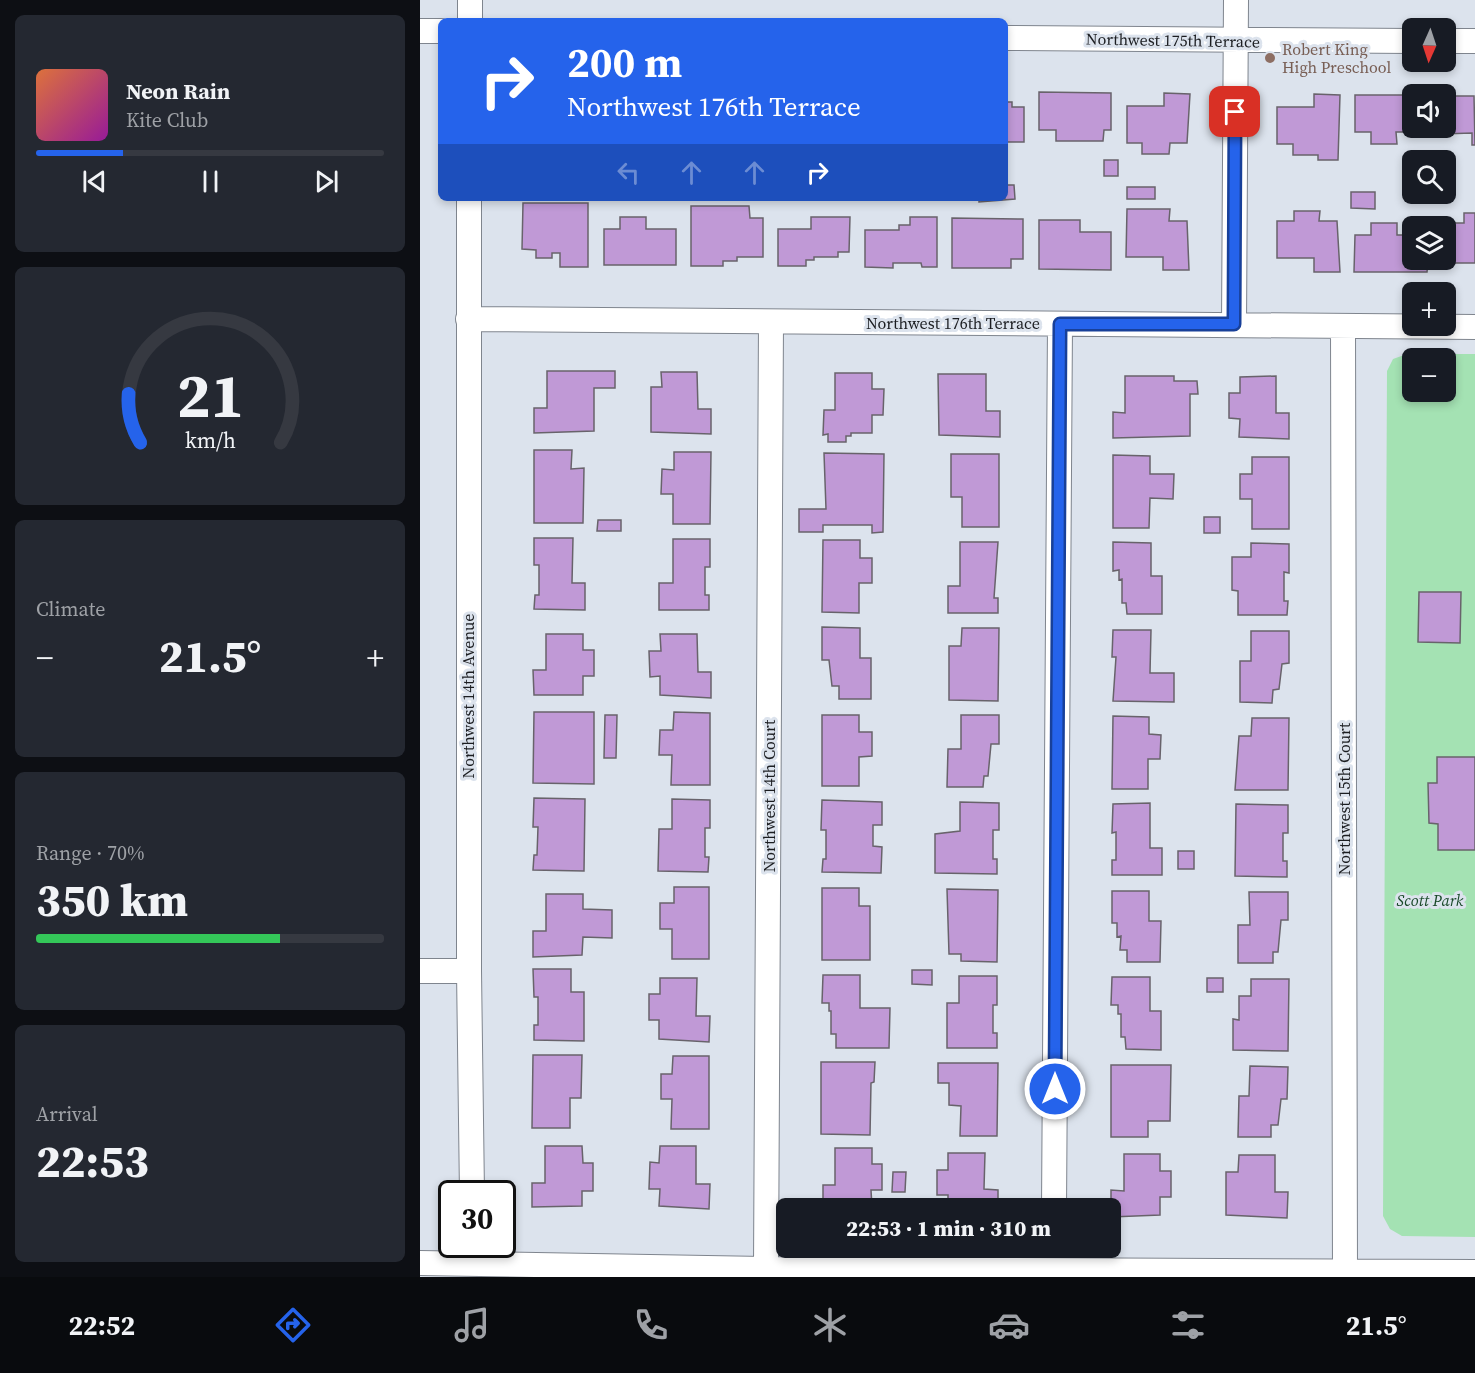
<!DOCTYPE html>
<meta charset="utf-8">
<style>
:root{--surface:#171b24;--page:#242831;--text:#f1f3f6;--muted:#9ea1a6;--line:#363941;--accent:#2563eb}
body{margin:0;font-family:"Source Serif 4",serif;background:var(--page);color:var(--text);height:100vh;display:flex;flex-direction:column;font-size:22px;white-space:nowrap}
*{box-sizing:border-box;margin:0}
p{font-size:20px;color:var(--muted)}
.icon{flex:none;width:33px;height:33px;fill:none;stroke:currentColor;stroke-width:2;stroke-linecap:round;stroke-linejoin:round}
.map{position:relative;flex:1;overflow:hidden}
.panel{display:flex;flex-direction:column;gap:15px;padding:15px;background:#0d0f14;width:420px}
.panel>*{flex:none}
.banner{position:absolute;left:18px;top:18px;width:570px;height:183px;border-radius:9px;box-shadow:0 3px 9px #0003;background:#2563eb;color:#fff;overflow:hidden}
.needle{width:39px;rotate:183deg}
.controls{position:absolute;left:982px;top:18px;display:grid;gap:12px}
.controls a{display:grid;place-items:center;width:54px;height:54px;border-radius:9px;background:var(--surface);box-shadow:0 3px 9px #0003;font-size:30px}
.speed{position:absolute;left:18px;top:1180px;display:flex;gap:12px;font-size:30px;font-weight:700;text-align:center}
.speed>*{display:grid;place-content:center;width:78px;height:78px;border-radius:50%;background:var(--surface);box-shadow:0 3px 9px #0003;line-height:1}
.speed .limit{border:3px solid #111;border-radius:9px;background:#fff;color:#111}
.pin{position:absolute;display:grid;place-items:center;width:51px;height:51px;color:#fff;margin:-26px;border-radius:12px;box-shadow:0 3px 9px #0006}
.me{position:absolute;width:66px;margin:-33px;rotate:0deg;stroke-linejoin:round;filter:drop-shadow(0 0 4px #0008)}
.turn{display:flex;align-items:center;gap:21px;height:126px;padding:0 30px;font-size:27px}
.turn .icon{width:78px;height:78px;stroke-width:2.5}
.turn b{display:block;font-size:42px;line-height:51px}
.lanes{display:flex;align-items:center;height:57px;padding:0 30px;background:#0003;justify-content:center;gap:30px;direction:ltr}
.lanes .off{opacity:.35}
.big{font-size:45px;font-weight:800;line-height:1.1}
.panel .widget{flex:1;display:flex;flex-direction:column;justify-content:center;gap:9px;min-width:0;padding:0 21px;border-radius:9px;background:var(--page)}
.panel .dial{align-items:center;gap:0}
.dial svg{height:156px;overflow:visible;fill:none;stroke:var(--line);stroke-width:7;stroke-linecap:round;text-anchor:middle}
.dial text{fill:var(--text);stroke:none}
.song{display:flex;align-items:center;gap:18px}
.cover{width:72px;height:72px;border-radius:9px;background:linear-gradient(135deg,hsl(20 70% 55%),hsl(300 70% 35%))}
.played{height:6px;border-radius:3px;background:linear-gradient(90deg,var(--accent) 25%,var(--line) 25%)}
.keys{display:flex;justify-content:space-around;direction:ltr}
.heat{display:flex;justify-content:space-between;align-items:center;font-size:33px;direction:ltr}
.charge{height:9px;border-radius:4px;background:linear-gradient(90deg,#34c759 70%,var(--line) 0)}
.trip{position:absolute;left:356px;top:1198px;width:345px;height:60px;border-radius:9px;background:var(--surface);box-shadow:0 3px 9px #0003;font-weight:800;line-height:60px;text-align:center}
.dock{display:flex;height:96px;justify-content:space-around;align-items:center;background:#090b0e;color:var(--muted)}
.dock .icon{width:42px;height:42px}
.dock .current{color:var(--accent)}
.dock b{font-size:27px;color:var(--text)}
main{display:flex;flex:1;min-height:0}
.map>svg:first-child{display:block}
.green{fill:#a4e2b3;fill-rule:evenodd}
.building{fill:#c099d6;stroke:#68636b;stroke-width:1.5}
.lines{fill:none;stroke-linecap:round;stroke-linejoin:round}
.minor-casing{stroke:#7f858e;stroke-width:26}
.minor{stroke:#fff;stroke-width:24}
.route-casing{stroke:#184099;stroke-width:15}
.route{stroke:#2563eb;stroke-width:10}
.education-dot{fill:#8d6e63;stroke:#dce3ed;stroke-width:2}
.labels{text-anchor:middle;stroke-width:6;stroke-linejoin:round;paint-order:stroke}
.street-label{font-size:16px;fill:#1b1d21;stroke:#dce3ed}
.education-label{font-size:16px;fill:#785e54;stroke:#dce3ed;text-anchor:start}
.park-label{font-size:16px;font-style:italic;fill:#194929;stroke:#dce3ed}
</style>
<main>
<section class="panel">
<div class="widget">
<div class="song"><i class="cover"></i><div><b>Neon Rain</b><p>Kite Club</p></div></div>
<div class="played"></div>
<div class="keys"><svg class="icon" aria-label="previous" viewBox="0 0 24 24"><path d="M18 5L8 12l10 7zM5 5v14"/></svg><svg class="icon" aria-label="pause" viewBox="0 0 24 24"><path d="M8 5v14M16 5v14"/></svg><svg class="icon" aria-label="next" viewBox="0 0 24 24"><path d="M6 5l10 7-10 7zM19 5v14"/></svg></div>
</div>
<div class="widget dial"><svg viewBox="0 0 100 80">
<path d="M14 69A42 42 0 1 1 86 69"/>
<path d="M14 69A42 42 0 0 1 8 44" stroke="#2563eb"/>
<text x="50" y="56" font-size="32" font-weight="700">21</text>
<text x="50" y="72" font-size="11">km/h</text>
</svg></div>
<div class="widget"><p>Climate</p>
<div class="heat"><a>−</a><b class="big">21.5°</b><a>+</a></div>
</div>
<div class="widget"><p>Range · 70%</p><b class="big">350 km</b><div class="charge"></div></div>
<div class="widget"><p>Arrival</p><b class="big">22:53</b></div>
</section>
<div class="map">
<svg width="1055" height="1277" viewBox="0 0 1055 1277">
<rect width="100%" height="100%" fill="#dce3ed"/>
<path class="green" d="M987,354H1055V1237L982,1236L970,1229L963,1216L967,371L973,359ZM993,358H1026V392H993Z"/>
<path class="building" d="M619,92L691,93V130H684L683,141H636V130H619Z
M744,93L770,94L767,143H750L749,154H722V143H707V106H744Z
M894,94L920,95L918,160H898V155H873V144H857V107H894Z
M935,95H993V128H1008V132H976L977,144H951V132H935Z
M1026,96H1054L1055,145H1052V133L1022,134V128H1026Z
M585,102H592V107H604V142H585Z
M684,160H698V176H684Z
M1026,166L1034,167V182L1026,181Z
M585,185H594L595,199L559,202V198H585Z
M707,187H735V199H707Z
M931,192H955V209L931,208Z
M103,203H168V267H140V253H132V258H116V250L102,249Z
M271,206H329L330,218H343V257H317V261H303V266H271Z
M707,209H750L749,221H767L769,270H743V257H706Z
M874,211H900L899,221H917L920,272H894V258H857V221H874Z
M1044,213H1055V263H1027V223H1044Z
M200,217H226V229H256V265H184V229H200Z
M391,217H430L429,252H418V257H394V260H386V266H358V229H391Z
M490,217H517V267H502L501,263H473V268L445,267V230H479V225H490Z
M532,218L603,219V259H591V268H532Z
M619,220H660V232H691V270L619,269Z
M951,223H977V235H993V260H1008L1007,272H934L935,235H951Z
M127,371H195V388H174V431L114,433V408H127Z
M241,372H277L278,409H291V434L231,432V387H242Z
M415,373H452V389H464L463,415H452V433H431V436H426V442H408V434L403,435L404,410H415Z
M518,374H566V411H580V437L519,435Z
M705,376H754V381H777L778,394H770V436L693,438V412L705,413Z
M856,376V413H869V439L819,437L820,419L809,418V393H820V377Z
M114,450H152L151,469L164,468L163,523H114Z
M254,452H291L290,524H253V494H241L242,469L254,470Z
M404,453L464,454L463,532L452,533V525H403V532H379V509H406Z
M531,454H579V527H542V497H531Z
M693,455L730,456V474H754L753,499L730,498L729,528H693Z
M832,457H869V529H832V499H820V474H832Z
M784,517H800V533H784Z
M178,520H201V531H177Z
M114,538H153L152,583H165V610L114,609L115,595H119V565H114Z
M253,539H290V567H285V595H289V610H239V583H253Z
M403,540H440V558H452V583H439V613L402,612Z
M540,542H578L574,598H578V613H528V586H540Z
M693,542L731,543V576H742V614H707L706,603H702V579L699,580V570L693,571Z
M831,543L869,544V573L864,572V601H868L867,615H818V591L812,590V557H831Z
M999,592H1041L1040,643L998,642Z
M402,627L440,628V658H451V699H419V686H412L409,660H402Z
M542,628H579L578,701L529,700V646H541Z
M693,630H731L730,673H754V702L693,701L696,657H692Z
M831,631H869V663L862,664L859,689L853,690L852,703L820,702V661H831Z
M126,634H163V650H174V676H163V695H114L113,670H126Z
M240,634H277L278,672H291V698L240,695V676L230,677L229,651H241Z
M114,712H174V784L113,783Z
M254,712L290,713V785H251L252,755H239L240,730H253Z
M185,715H197L196,758H184Z
M402,715H439V732H452V756L439,757V786H402Z
M541,715H579V744H571L568,776H564L563,787H527L528,749H541Z
M693,716L729,717V734L741,735L740,759H728V789H692Z
M832,718H869L868,790H815L819,736H831Z
M1017,757H1055V850H1018V824L1009,823L1008,783H1017Z
M114,798L165,799L164,871L113,870L114,855H117L118,827H113Z
M252,799L290,800V828H285V857H289L288,872L238,871L239,829H252Z
M402,800L462,802V825H453V846L462,847L461,873L402,872L403,859H406V830H401Z
M540,802L579,803V830H573V859H577V874L515,873V834L540,831Z
M730,803V848H742V875H692V860H696V832L692,833L693,804Z
M816,804L868,805V833H863V861H867V877L815,876Z
M758,851H774V869H758Z
M254,887H289V959H252V929H240V903H254Z
M402,888H439V906H450V960H402Z
M527,889L578,890L577,962L541,961V954H529Z
M692,891H729V921H741L740,962H707V950H700L701,936L697,937V923H692Z
M829,892H868V920H861L858,952H853V963H818V925H830Z
M126,894H163V909L192,910V938L163,937L162,955L113,957V931H126Z
M113,969H151V992H164V1041L114,1040V1025H118V997H114Z
M492,970H512V985L492,984Z
M403,975H440V1008H470L469,1048H416V1034H411V1011H409V1003H402Z
M539,976H577V1005H573V1033H577V1048H527V1003H539Z
M692,977H730V1011H741V1050L706,1049L705,1037H701V1014H698V1005H691Z
M240,978H277L276,1016H290L289,1042L239,1039V1020H229V994H240Z
M787,978H803V992H787Z
M831,979H869L868,1051L813,1050V1019L819,1020V996H831Z
M113,1055H162L161,1098H150V1128H112Z
M253,1056H289V1129H251L252,1099H241V1074H252Z
M401,1062H455L454,1082L451,1083L450,1135L401,1134Z
M518,1063H578L577,1136H540L541,1106L529,1105V1083H518Z
M691,1065H751L750,1121H728V1137H691Z
M830,1066L868,1067L867,1099H861L858,1125H851V1137H818L819,1096H829Z
M125,1146H162L163,1163H173V1191H162V1206L112,1207V1183H125Z
M240,1146H276V1184H290L289,1209L239,1206L240,1189H229L230,1162L239,1163Z
M415,1148H452V1164H462V1190H451L452,1207L403,1209V1185H415Z
M528,1153H565L564,1189L578,1190V1209H528V1195H517V1170H528Z
M704,1154H740V1171H751V1197H740V1215L691,1217V1190L704,1191Z
M819,1155H855V1192H868L867,1218L806,1215V1172H818Z
M473,1172H486L485,1192H472Z"/>
<g class="lines">
<defs>
<path id="minor" d="M50,21V0
M0,31H21
M585,38L993,41
M1026,41H1055
M49,198V971L52,1194
M48,319L1055,327
M814,325L816,0
M923,326L925,1272
M0,971H49
M634,1209L640,324
M0,1263L346,1269L1055,1272
M346,1269L351,322"/>
</defs>
<use href="#minor" class="minor-casing"/>
<use href="#minor" class="minor"/>
</g>
<g class="lines">
<defs>
<path id="route" d="M635,1089L640,324H814L815,112"/>
</defs>
<use href="#route" class="route-casing"/>
<use href="#route" class="route"/>
</g>
<circle class="education-dot" cx="850" cy="58" r="6"/>
<g class="labels">
<g class="street-label">
<text transform="translate(753 40) rotate(1)" y="6">Northwest 175th Terrace</text>
<text x="533" y="329">Northwest 176th Terrace</text>
<text transform="translate(48 696) rotate(-90)" y="6">Northwest 14th Avenue</text>
<text transform="translate(349 796) rotate(-90)" y="6">Northwest 14th Court</text>
<text transform="translate(924 799) rotate(-90)" y="6">Northwest 15th Court</text>
</g>
<g class="education-label">
<text x="862" y="55">Robert King<tspan x="862" dy="18">High Preschool</tspan></text>
</g>
<g class="park-label">
<text x="1010" y="906">Scott Park</text>
</g>
</g>
</svg>
<div class="controls">
<a><svg class="needle" viewBox="-14 -14 28 28"><path d="M0-13l5 13h-10z" fill="#e53935"/><path d="M0 13l5-13h-10z" fill="#9ea1a6"/></svg></a>
<a><svg class="icon" aria-label="sound" viewBox="0 0 24 24"><path d="M4 9h4l5-4v14l-5-4H4zM17 9q2 3 0 6"/></svg></a>
<a><svg class="icon" aria-label="search" viewBox="0 0 24 24"><circle cx="10" cy="10" r="6"/><path d="M15 15l6 6"/></svg></a>
<a><svg class="icon" aria-label="layers" viewBox="0 0 24 24"><path d="M12 4l9 5-9 5-9-5zM3 14l9 5 9-5"/></svg></a>
<a>+</a>
<a>−</a>
</div>
<div class="speed"><div class="limit">30</div></div>
<div class="pin" style="left:815px;top:112px;background:#d93025"><svg class="icon" aria-label="arrive" viewBox="0 0 24 24"><path d="M6 21V4h12l-3 4 3 4H6"/></svg></div>
<svg class="me" style="left:635px;top:1089px" viewBox="-20 -20 40 40"><circle r="17" fill="#2563eb" stroke="#fff" stroke-width="3"/><path d="M0-11L8 9 0 5-8 9z" fill="#fff"/></svg>
<div class="trip">22:53 · 1 min · 310 m</div>
<div class="banner">
<div class="turn"><svg class="icon" aria-label="right" viewBox="0 0 24 24"><path d="M7 20v-9h11M14 6l5 5-5 5"/></svg><div><b>200 m</b>Northwest 176th Terrace</div></div>
<div class="lanes"><svg class="icon off" aria-label="left" viewBox="0 0 24 24"><path d="M17 20v-9H6M10 6l-5 5 5 5"/></svg><svg class="icon off" aria-label="ahead" viewBox="0 0 24 24"><path d="M12 20V5M6 11l6-6 6 6"/></svg><svg class="icon off" aria-label="ahead" viewBox="0 0 24 24"><path d="M12 20V5M6 11l6-6 6 6"/></svg><svg class="icon" aria-label="right" viewBox="0 0 24 24"><path d="M7 20v-9h11M14 6l5 5-5 5"/></svg></div>
</div>
</div>
</main>
<nav class="dock">
<b>22:52</b>
<svg class="icon current" aria-label="directions" viewBox="0 0 24 24"><path d="M12 3l9 9-9 9-9-9zM9 14v-3h6M13 9l2 2-2 2"/></svg>
<svg class="icon" aria-label="music" viewBox="0 0 24 24"><path d="M9 18V5l10-2v13"/><circle cx="6" cy="18" r="3"/><circle cx="16" cy="16" r="3"/></svg>
<svg class="icon" aria-label="phone" viewBox="0 0 24 24"><path d="M5 4h4l2 5-3 2q2 4 5 5l2-3 5 2v4C11 20 4 13 5 4z"/></svg>
<svg class="icon" aria-label="climate" viewBox="0 0 24 24"><path d="M12 3v18M4 7l16 10M4 17L20 7"/></svg>
<svg class="icon" aria-label="car" viewBox="0 0 24 24"><path d="M5 17H2v-5l4-1 3-4h7l3 4 3 1v5h-3M9 17h6M6 11h13"/><circle cx="7" cy="17" r="2"/><circle cx="17" cy="17" r="2"/></svg>
<svg class="icon" aria-label="filters" viewBox="0 0 24 24"><path d="M4 7h16M4 17h16"/><circle cx="9" cy="7" r="2"/><circle cx="15" cy="17" r="2"/></svg>
<b>21.5°</b>
</nav>
